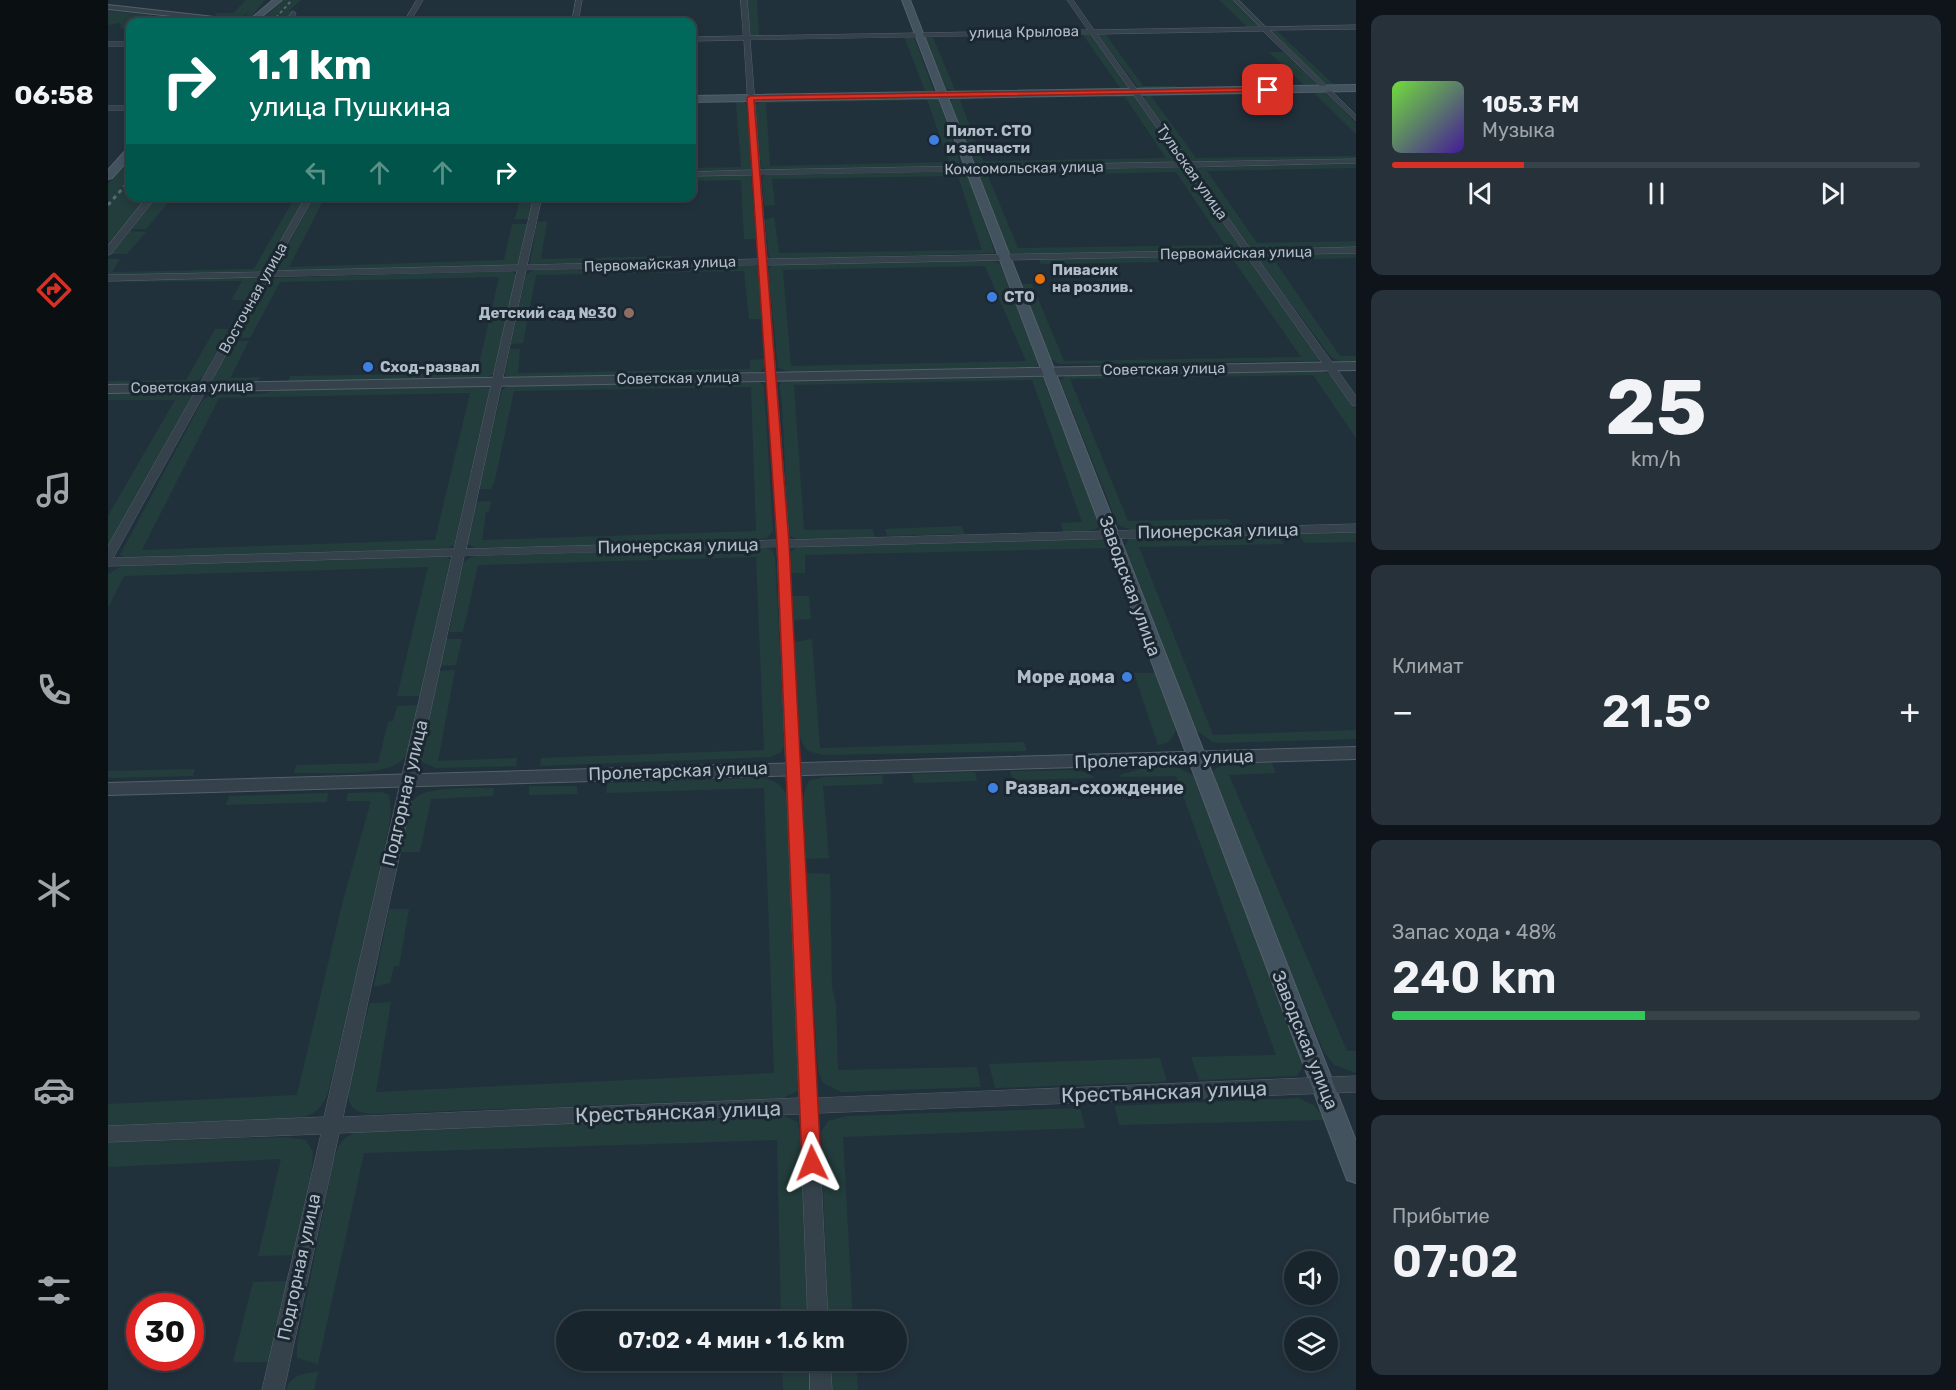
<!DOCTYPE html>
<html lang="ru">
<meta charset="utf-8">
<style>
:root{--surface:#19252d;--page:#263139;--text:#f1f3f6;--muted:#9fa5aa;--line:#374249;--accent:#d93025}
body{margin:0;font-family:Rubik,sans-serif;background:var(--page);color:var(--text);height:100vh;display:flex;flex-direction:column;font-size:22px;white-space:nowrap}
*{box-sizing:border-box;margin:0}
p{font-size:20px;color:var(--muted)}
.icon{flex:none;width:33px;height:33px;fill:none;stroke:currentColor;stroke-width:2;stroke-linecap:round;stroke-linejoin:round}
.map{position:relative;flex:1;overflow:hidden}
.details{display:flex;flex-direction:column;gap:15px;padding:15px;background:#0e1419;width:600px}
.details>*{flex:none}
.hud{position:absolute;left:18px;top:18px;width:570px;height:183px;border-radius:12px;box-shadow:0 3px 9px #0003,0 0 0 2px var(--line);background:#00695c;color:#fff;overflow:hidden}
.fabs{position:absolute;left:1176px;top:1251px;display:grid;gap:12px}
.fabs a{display:grid;place-items:center;width:54px;height:54px;border-radius:50%;background:var(--surface);box-shadow:0 3px 9px #0003,0 0 0 2px var(--line);font-size:30px}
.speed{position:absolute;left:18px;top:1293px;display:flex;gap:12px;font-size:30px;font-weight:700;text-align:center}
.speed>*{display:grid;place-content:center;width:78px;height:78px;border-radius:50%;background:var(--surface);box-shadow:0 3px 9px #0003,0 0 0 2px var(--line);line-height:1}
.speed .limit{border:9px solid #d22;background:#fff;color:#111}
.pin{position:absolute;display:grid;place-items:center;width:51px;height:51px;color:#fff;margin:-26px;border-radius:12px;box-shadow:0 3px 9px #0006}
.me{position:absolute;width:66px;margin:-33px;rotate:358deg;stroke-linejoin:round;filter:drop-shadow(0 0 4px #0008)}
.turn{display:flex;align-items:center;gap:21px;height:126px;padding:0 24px;font-size:27px}
.turn .icon{width:78px;height:78px;stroke-width:2.5}
.turn b{display:block;font-size:42px;line-height:51px}
.lanes{display:flex;align-items:center;height:57px;padding:0 24px;background:#0003;justify-content:center;gap:30px;direction:ltr}
.lanes .off{opacity:.35}
.big{font-size:45px;font-weight:600;line-height:1.1}
.details .card{flex:1;display:flex;flex-direction:column;justify-content:center;gap:9px;min-width:0;padding:0 21px;border-radius:12px;background:var(--page)}
.details .dial{align-items:center;gap:0}
.dial b{font-size:78px;line-height:1}
.song{display:flex;align-items:center;gap:18px}
.cover{width:72px;height:72px;border-radius:9px;background:linear-gradient(135deg,hsl(100 70% 55%),hsl(260 70% 35%))}
.played{height:6px;border-radius:3px;background:linear-gradient(90deg,var(--accent) 25%,var(--line) 25%)}
.keys{display:flex;justify-content:space-around;direction:ltr}
.heat{display:flex;justify-content:space-between;align-items:center;font-size:33px;direction:ltr}
.charge{height:9px;border-radius:4px;background:linear-gradient(90deg,#34c759 48%,var(--line) 0)}
.trip{position:absolute;left:448px;top:1311px;width:351px;height:60px;border-radius:30px;background:var(--surface);box-shadow:0 3px 9px #0003,0 0 0 2px var(--line);font-weight:600;line-height:60px;text-align:center}
main{display:flex;flex:1;min-height:0}
.tabs{display:flex;flex-direction:column;width:108px;justify-content:space-around;align-items:center;background:#0a0f12;color:var(--muted)}
.tabs .icon{width:42px;height:42px}
.tabs .on{color:var(--accent)}
.tabs b{font-size:27px;color:var(--text)}
.map>svg:first-child{display:block}
.green{fill:#233d3c;fill-rule:evenodd}
.lines{fill:none;stroke-linecap:round;stroke-linejoin:round}
.minor-casing{stroke:#54606a;stroke-width:1}
.tertiary-casing{stroke:#54606a;stroke-width:2}
.secondary-casing{stroke:#54606a;stroke-width:2}
.minor{fill:#35424c;fill-rule:evenodd}
.tertiary{fill:#35424c;fill-rule:evenodd}
.secondary{fill:#43525f;fill-rule:evenodd}
.rail-far1{stroke:#576773;stroke-width:2;stroke-dasharray:3 3;stroke-linecap:butt}
.rail{stroke:#576773;stroke-width:3;stroke-dasharray:4 4;stroke-linecap:butt}
.route{fill:#d93025;stroke:#8d1f18;stroke-width:1.5}
.shop-dot{fill:#3f7fe0;stroke:#1b2731;stroke-width:2}
.food-dot{fill:#e8710a;stroke:#1b2731;stroke-width:2}
.education-dot{fill:#8d6e63;stroke:#1b2731;stroke-width:2}
.labels{text-anchor:middle;stroke-width:6;stroke-linejoin:round;paint-order:stroke}
.far-street-label{font-size:15px;fill:#b1bdc8;stroke:#1b2731}
.far-poi-label{font-size:15px;font-weight:bold;fill:#b1bdc8;stroke:#1b2731;text-anchor:start}
.street-label{font-size:18px;fill:#b1bdc8;stroke:#1b2731}
.poi-label{font-size:18px;font-weight:bold;fill:#b1bdc8;stroke:#1b2731;text-anchor:end}
.near-street-label{font-size:21px;fill:#b1bdc8;stroke:#1b2731}
</style>
<main>
<nav class="tabs">
<b>06:58</b>
<svg class="icon on" aria-label="directions" viewBox="0 0 24 24"><path d="M12 3l9 9-9 9-9-9zM9 14v-3h6M13 9l2 2-2 2"/></svg>
<svg class="icon" aria-label="music" viewBox="0 0 24 24"><path d="M9 18V5l10-2v13"/><circle cx="6" cy="18" r="3"/><circle cx="16" cy="16" r="3"/></svg>
<svg class="icon" aria-label="phone" viewBox="0 0 24 24"><path d="M5 4h4l2 5-3 2q2 4 5 5l2-3 5 2v4C11 20 4 13 5 4z"/></svg>
<svg class="icon" aria-label="climate" viewBox="0 0 24 24"><path d="M12 3v18M4 7l16 10M4 17L20 7"/></svg>
<svg class="icon" aria-label="car" viewBox="0 0 24 24"><path d="M5 17H2v-5l4-1 3-4h7l3 4 3 1v5h-3M9 17h6M6 11h13"/><circle cx="7" cy="17" r="2"/><circle cx="17" cy="17" r="2"/></svg>
<svg class="icon" aria-label="filters" viewBox="0 0 24 24"><path d="M4 7h16M4 17h16"/><circle cx="9" cy="7" r="2"/><circle cx="15" cy="17" r="2"/></svg>
</nav>
<div class="map">
<svg width="1248" height="1390" viewBox="0 0 1248 1390">
<rect width="100%" height="100%" fill="#21313c"/>
<path class="green" d="M138,0H157C148,8 147,18 134,20L143,8L132,20L105,18L109,13H125Z
M176,0H193L181,11L185,12L180,17L182,22H151Z
M639,0H649L651,36L642,35Z
M1111,0H1125L1151,26L1139,27Z
M0,11L44,15L45,19L59,17L103,22H22V31L12,28L13,25L11,23L0,25Z
M1167,29L1225,84H1248V86H1225L1214,82L1161,30Z
M973,32L984,34L1022,89L871,93L870,90L1012,88Z
M988,32H996L1035,86H1068L1070,89H1034L1029,86Z
M824,35L847,90H862L863,93H848L838,88L816,37Z
M796,36L806,37L826,91L800,94L802,91H817Z
M1161,52H1176L1209,85L1184,87L1182,85L1195,84Z
M1209,91L1218,93L1248,123V134L1206,93L1043,96L1088,158L1248,156V160L1083,161L1078,159L1036,98L1040,94Z
M1001,94L1027,96L1071,160L1061,163L873,166L866,164L842,101L845,98L864,96L865,99L852,100L875,161L1058,158L1017,97H1003Z
M827,98L831,100L853,166L659,170L653,167L647,106L652,101ZM819,100L841,162L662,166L658,103Z
M623,101H633L638,104L645,169L637,171L584,172V168L633,167L628,103Z
M22,160V196L41,197L0,248V184Z
M1248,163V168L1099,171L1149,243L1248,241V248L1150,250L1139,247L1085,168Z
M1065,167L1075,168L1081,173L1133,248L1121,250L902,254L899,253L869,173L873,171ZM1068,172L1117,245L910,248L880,176Z
M848,171L860,175L887,253L667,259L661,257L657,220L666,217L671,253L874,250L850,176L664,179L667,205L656,206L654,177L659,174Z
M584,175L643,176L648,239H636L633,180L584,181Z
M49,197H65L38,229H23Z
M187,197H198L157,271L0,276V259H12L4,272L146,269Z
M206,197H217L181,267L396,260L404,224H421L411,264L408,265L173,272L168,268Z
M412,197H426L422,219H407Z
M439,221L433,259L564,256V261L422,264L429,222Z
M22,231L38,232L19,254H3Z
M1248,252V258L1166,260L1232,356H1248V362L1231,361L1223,357L1149,258L1151,255L1158,254Z
M1130,255L1141,259L1212,359L1209,361L951,364L940,357L910,284H924L956,361L1193,357L1126,261L933,264L930,258Z
M881,260L892,264L933,361L927,367L684,373L670,368L660,269L664,265ZM877,266L918,361L683,366L675,270Z
M644,264L650,267L655,319H641L636,271L428,275L415,343L403,344L418,275L425,270Z
M404,271L410,277L385,374L376,379L180,383L182,376L369,373L391,277L172,282L142,338H123L157,284L168,278Z
M145,277L151,279L139,300H123L134,281L0,282V279Z
M107,329H121L95,376L89,381L76,383L0,384V381L78,380Z
M121,341H141L122,378L152,377L150,383L104,382Z
M402,349H412L410,373L642,369V360L656,359L657,366L652,373L402,378L397,375Z
M1211,370L1223,375L1248,409V438L1205,375L962,379L1020,521L1121,519L1126,527L1023,530L1010,525L952,380L960,375Z
M934,376L993,525C983,534 969,531 955,532L953,523L974,522L924,380L686,385L696,530L765,529L766,537L691,540L680,535L674,403L671,386L673,382L685,379Z
M649,380L656,386L665,531L659,538L638,541L368,548L359,544L368,502L383,501L381,512H378L374,540L648,531L643,387L406,391L387,480L383,489H370L394,390L402,385Z
M376,385L383,388L346,545L335,550L20,558L12,555L95,399C119,385 133,397 157,393C162,392 166,390 171,389ZM362,393L327,540L34,550L111,398Z
M76,392L85,396L0,546V516L67,400H0V393Z
M854,526L856,534L779,536L777,529Z
M1248,532V542L1197,543L1190,534Z
M1169,534L1176,544L1031,547L1105,735L1248,730V739L1111,743L1105,742L1086,729L1017,546L1021,538Z
M988,538L996,541L1004,548L697,555V573H680V553L693,545Z
M649,546L664,550L667,557L677,745L673,752L663,757L432,766L433,758L656,750L648,557L370,565L355,632H341L355,562L366,556L386,553Z
M337,556L343,559L344,563L313,696H289L320,567L16,576L0,608V574L13,566Z
M683,596H701L703,619L685,620Z
M338,639H354L348,665L332,666Z
M704,639L712,748L916,742L919,751L715,755L700,751C682,733 687,668 687,642Z
M347,670L330,761L409,758L408,766L328,768L314,762L312,756L331,671Z
M1026,673H1047L1068,729C1066,739 1059,744 1050,745Z
M310,705C307,718 303,750 295,759C278,778 211,772 186,773L188,765L270,763L280,722L285,721L289,706Z
M1164,763L1168,773L1121,775L1239,1051H1248V1073L1226,1065L1216,1052L1108,795L1105,771C1119,759 1146,763 1164,763Z
M1039,767H1069L1087,776L1196,1060L1195,1067L1189,1076L1091,1080L1083,1057L1168,1055L1068,776L1013,777L1012,775Z
M87,769L85,776L0,778V771Z
M965,770L978,772L987,778L905,780L902,771Z
M867,772L869,781L806,783L804,774Z
M774,775L775,784L715,786L721,858L698,859C697,839 689,795 702,780L716,777Z
M649,778C662,778 672,782 678,794L692,1072L690,1091L675,1098L263,1114C254,1113 243,1111 241,1100C236,1083 257,1023 262,1003L283,1002L268,1092L666,1073L656,788L498,793L499,783Z
M421,786H469V794L421,795Z
M386,788L385,796L323,799L312,852H292C295,839 297,812 304,802C316,784 365,789 386,788Z
M273,792L281,795L283,813L267,901L219,1096C210,1113 203,1117 183,1119L0,1126V1104L189,1095L235,900L263,801H238L240,793Z
M220,793L219,802L118,805L121,796Z
M697,873L722,874L724,988L728,1005L730,1070L869,1067L873,1087L733,1092L715,1083L710,1071Z
M281,909H301L291,966H286L282,983L266,987Z
M1052,1058L1058,1078V1081L1052,1082L887,1088L881,1064Z
M1190,1098L1206,1105L1217,1120L1011,1125L1007,1106Z
M972,1108L977,1128L735,1137L745,1322L720,1321L713,1132L720,1121L738,1116Z
M677,1116L689,1122L694,1139L700,1321H673L669,1140L256,1153L210,1364L189,1358V1345L225,1164C231,1140 236,1134 261,1129Z
M178,1137L198,1140L205,1152L204,1168L189,1255L150,1256L173,1159L0,1167V1142Z
M180,1281L161,1362H125L145,1282Z
M674,1361H701L702,1390H675Z
M721,1361H748L750,1390H723Z
M210,1372L206,1390H178C183,1374 195,1374 210,1372Z"/>
<g class="lines">
<defs>
<path id="minor" d="M309,0H315L302,22H296Z
M468,0H474L470,22H464Z
M633,0H639L642,36L980,30L959,0H965L986,30L1152,27L1125,0H1131L1158,27L1248,25V29L1162,30L1248,115V121L1155,31L989,34L1081,162L1248,159V163L1084,167L1143,250L1248,247V253L1147,255L1248,396V406L1244,405L1138,255L659,265L681,540L1248,524V532L681,547L709,1098L1248,1076V1092L710,1113L720,1322H700L692,1114L231,1133L176,1390H154L213,1134L0,1142V1126L216,1117L344,556L0,566V546L152,277L0,281V275L155,272L198,196H206L164,271L410,265L426,196H434L419,265L650,259L645,175L584,176V172L644,170L636,40L584,41V37L635,36ZM983,34L1073,162L652,170L642,40ZM1076,167L1135,250L659,259L652,175ZM651,265L669,540L358,549L418,270ZM409,271L346,549L5,558L161,277ZM669,547L691,1098L235,1117L356,556Z
M185,11L188,13L186,18L189,22H183L180,18Z
M0,42H22V46H0Z
M0,106H22V110H0Z
M40,196H49L3,254L0,255V246Z
M702,1360H722L724,1390H702Z"/>
<path id="tertiary" d="M0,5L133,20L137,22H118L0,9Z
M1248,362V370L0,393V385Z
M1248,747V759L0,795V783Z"/>
<path id="secondary" d="M165,0H174L147,22H139Z
M794,0H802L838,92L1248,85V91L840,98L1248,1141V1183L1239,1180L1236,1172L831,98L584,102V96L829,92Z
M22,149V158L4,178L0,179V170L18,150Z"/>
</defs>
<use href="#minor" class="minor-casing"/>
<use href="#tertiary" class="tertiary-casing"/>
<use href="#secondary" class="secondary-casing"/>
<use href="#minor" class="minor"/>
<use href="#tertiary" class="tertiary"/>
<use href="#secondary" class="secondary"/>
<path class="rail-far1" d="M164,22L184,0"/>
<path class="rail" d="M0,205L22,180"/>
</g>
<path class="route" d="M1160,88L1163,91L646,100L681,543L713,1163L710,1169L704,1171L697,1169L694,1163L669,543L639,98L642,96Z"/>
<g class="shop-dot">
<circle cx="826" cy="140" r="6"/>
<circle cx="884" cy="297" r="6"/>
<circle cx="260" cy="367" r="6"/>
<circle cx="1019" cy="677" r="6"/>
<circle cx="885" cy="788" r="6"/>
</g>
<circle class="food-dot" cx="932" cy="279" r="6"/>
<circle class="education-dot" cx="521" cy="313" r="6"/>
<g class="labels">
<g class="far-street-label">
<text transform="translate(916 32) rotate(-1)" y="5">улица Крылова</text>
<text transform="translate(916 168) rotate(-1)" y="5">Комсомольская улица</text>
<text transform="translate(1084 172) rotate(55)" y="5">Тульская улица</text>
<text transform="translate(1128 253) rotate(-1)" y="5">Первомайская улица</text>
<text transform="translate(552 264) rotate(-2)" y="5">Первомайская улица</text>
<text transform="translate(145 298) rotate(-61)" y="5">Восточная улица</text>
<text transform="translate(1056 369) rotate(-1)" y="5">Советская улица</text>
<text transform="translate(570 378) rotate(-1)" y="5">Советская улица</text>
<text transform="translate(84 387) rotate(-1)" y="5">Советская улица</text>
</g>
<g class="far-poi-label">
<text x="838" y="136">Пилот. СТО<tspan x="838" dy="17">и запчасти</tspan></text>
<text x="944" y="275">Пивасик<tspan x="944" dy="17">на розлив.</tspan></text>
<text x="896" y="302">СТО</text>
<text x="509" y="318" text-anchor="end">Детский сад №30</text>
<text x="272" y="372">Сход-развал</text>
</g>
<g class="street-label">
<text transform="translate(1110 531) rotate(-1)" y="6">Пионерская улица</text>
<text transform="translate(570 546) rotate(-1)" y="6">Пионерская улица</text>
<text transform="translate(1022 586) rotate(70)" y="6">Заводская улица</text>
<text transform="translate(1056 759) rotate(-2)" y="6">Пролетарская улица</text>
<text transform="translate(570 771) rotate(-2)" y="6">Пролетарская улица</text>
<text transform="translate(297 793) rotate(-77)" y="6">Подгорная улица</text>
<text transform="translate(1197 1040) rotate(68)" y="6">Заводская улица</text>
<text transform="translate(191 1267) rotate(-78)" y="6">Подгорная улица</text>
</g>
<g class="poi-label">
<text x="1007" y="683">Море дома</text>
<text x="897" y="794" text-anchor="start">Развал-схождение</text>
</g>
<g class="near-street-label">
<text transform="translate(1056 1092) rotate(-2)" y="7">Крестьянская улица</text>
<text transform="translate(570 1112) rotate(-2)" y="7">Крестьянская улица</text>
</g>
</g>
</svg>
<div class="fabs">
<a><svg class="icon" aria-label="sound" viewBox="0 0 24 24"><path d="M4 9h4l5-4v14l-5-4H4zM17 9q2 3 0 6"/></svg></a>
<a><svg class="icon" aria-label="layers" viewBox="0 0 24 24"><path d="M12 4l9 5-9 5-9-5zM3 14l9 5 9-5"/></svg></a>
</div>
<div class="speed"><div class="limit">30</div></div>
<div class="pin" style="left:1160px;top:90px;background:#d93025"><svg class="icon" aria-label="arrive" viewBox="0 0 24 24"><path d="M6 21V4h12l-3 4 3 4H6"/></svg></div>
<svg class="me" style="left:704px;top:1163px" viewBox="-20 -20 40 40"><path d="M0-17L14 15 0 8-14 15z" fill="#d93025" stroke="#fff" stroke-width="4"/></svg>
<div class="trip">07:02 · 4 мин · 1.6 km</div>
<div class="hud">
<div class="turn"><svg class="icon" aria-label="right" viewBox="0 0 24 24"><path d="M7 20v-9h11M14 6l5 5-5 5"/></svg><div><b>1.1 km</b>улица Пушкина</div></div>
<div class="lanes"><svg class="icon off" aria-label="left" viewBox="0 0 24 24"><path d="M17 20v-9H6M10 6l-5 5 5 5"/></svg><svg class="icon off" aria-label="ahead" viewBox="0 0 24 24"><path d="M12 20V5M6 11l6-6 6 6"/></svg><svg class="icon off" aria-label="ahead" viewBox="0 0 24 24"><path d="M12 20V5M6 11l6-6 6 6"/></svg><svg class="icon" aria-label="right" viewBox="0 0 24 24"><path d="M7 20v-9h11M14 6l5 5-5 5"/></svg></div>
</div>
</div>
<section class="details">
<div class="card">
<div class="song"><i class="cover"></i><div><b>105.3 FM</b><p>Музыка</p></div></div>
<div class="played"></div>
<div class="keys"><svg class="icon" aria-label="previous" viewBox="0 0 24 24"><path d="M18 5L8 12l10 7zM5 5v14"/></svg><svg class="icon" aria-label="pause" viewBox="0 0 24 24"><path d="M8 5v14M16 5v14"/></svg><svg class="icon" aria-label="next" viewBox="0 0 24 24"><path d="M6 5l10 7-10 7zM19 5v14"/></svg></div>
</div>
<div class="card dial"><b>25</b><p>km/h</p></div>
<div class="card"><p>Климат</p>
<div class="heat"><a>−</a><b class="big">21.5°</b><a>+</a></div>
</div>
<div class="card"><p>Запас хода · 48%</p><b class="big">240 km</b><div class="charge"></div></div>
<div class="card"><p>Прибытие</p><b class="big">07:02</b></div>
</section>
</main>
